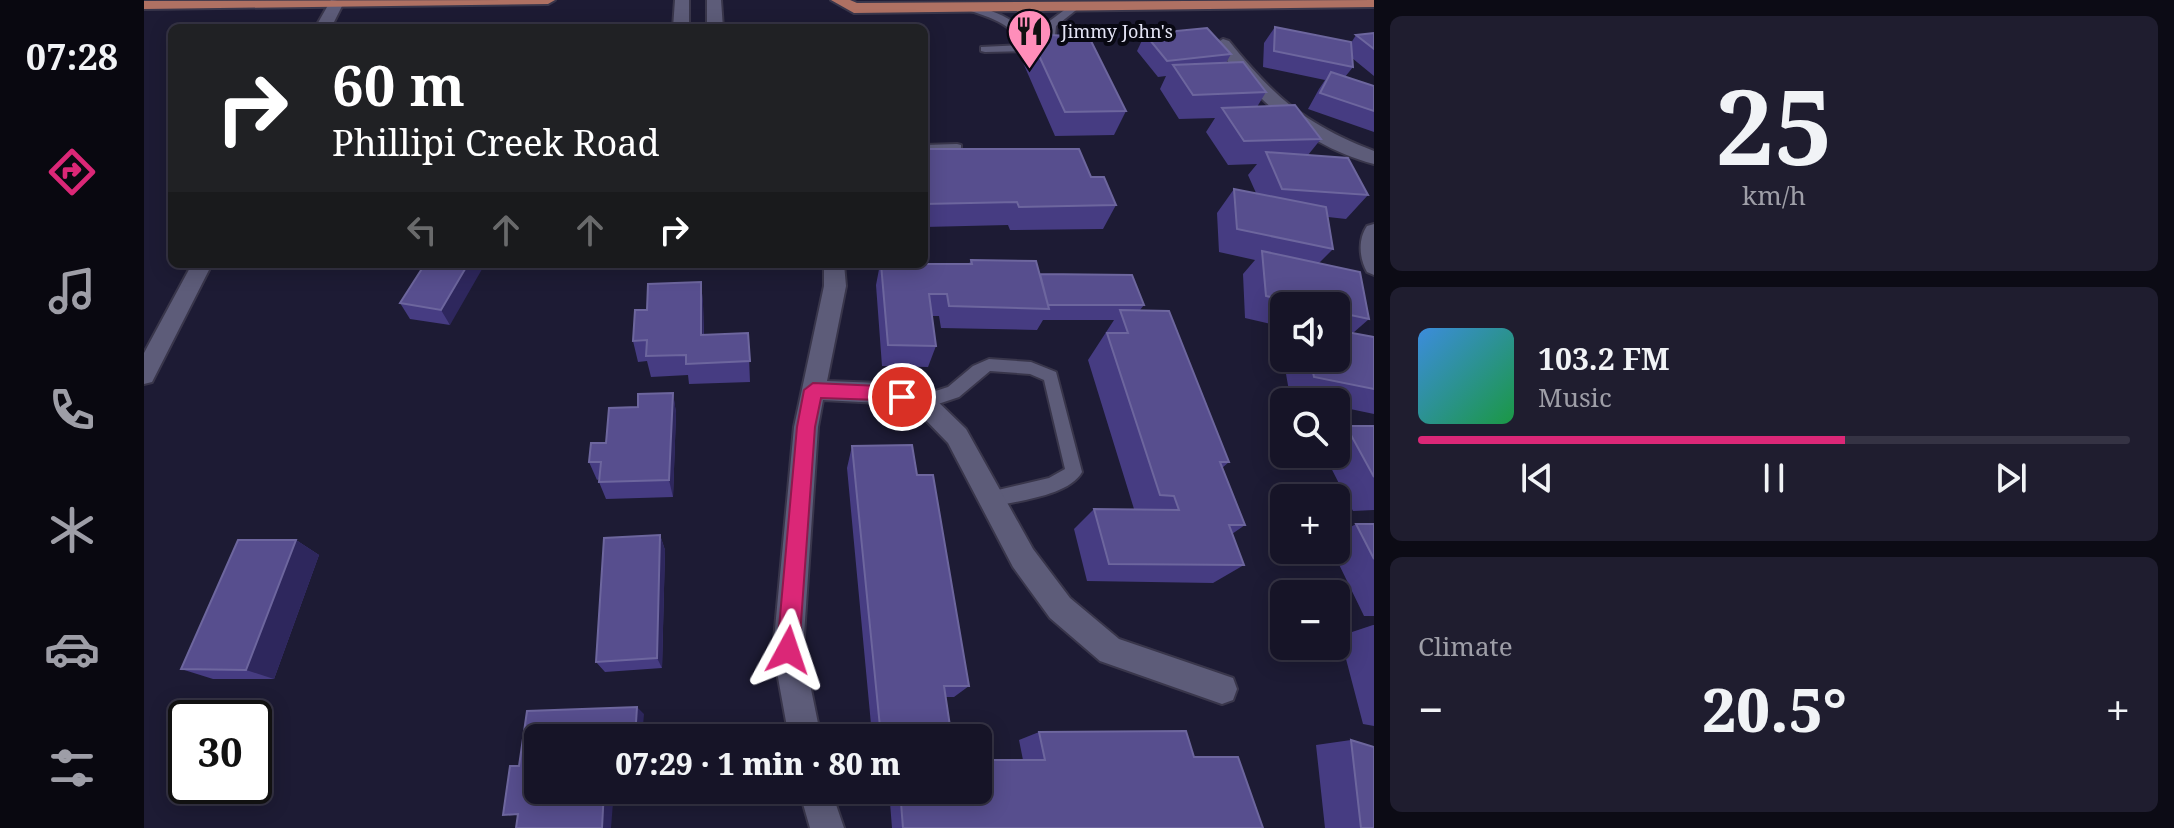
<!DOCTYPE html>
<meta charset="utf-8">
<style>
:root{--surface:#161427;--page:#1f1d2f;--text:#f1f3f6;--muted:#9e9ea7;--line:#353344;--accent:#db2777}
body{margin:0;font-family:"Noto Serif",serif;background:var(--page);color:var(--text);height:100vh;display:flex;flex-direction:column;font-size:30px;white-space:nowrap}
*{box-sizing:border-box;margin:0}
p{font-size:26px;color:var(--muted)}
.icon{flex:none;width:44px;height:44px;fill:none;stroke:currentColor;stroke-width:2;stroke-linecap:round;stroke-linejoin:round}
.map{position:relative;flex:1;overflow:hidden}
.panel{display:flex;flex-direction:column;gap:16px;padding:16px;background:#0c0b15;width:800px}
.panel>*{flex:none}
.banner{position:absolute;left:24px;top:24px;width:760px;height:244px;border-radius:12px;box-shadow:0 4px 20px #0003,0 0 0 2px var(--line);background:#202124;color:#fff;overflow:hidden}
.controls{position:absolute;left:1126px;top:292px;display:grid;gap:16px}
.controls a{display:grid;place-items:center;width:80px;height:80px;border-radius:12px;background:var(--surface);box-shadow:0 4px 20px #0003,0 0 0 2px var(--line);font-size:40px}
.speed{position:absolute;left:24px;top:700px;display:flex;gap:16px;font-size:40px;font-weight:700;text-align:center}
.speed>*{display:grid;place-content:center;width:104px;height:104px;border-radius:50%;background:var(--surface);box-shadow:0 4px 20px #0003,0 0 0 2px var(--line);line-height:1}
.speed .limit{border:4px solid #111;border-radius:12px;background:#fff;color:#111}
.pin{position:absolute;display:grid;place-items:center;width:68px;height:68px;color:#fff;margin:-34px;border:4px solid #fff;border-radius:50%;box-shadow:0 2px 8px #0007}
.me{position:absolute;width:88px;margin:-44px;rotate:5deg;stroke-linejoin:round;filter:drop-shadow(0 0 6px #0008)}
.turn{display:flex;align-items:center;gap:28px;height:168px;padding:0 32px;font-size:36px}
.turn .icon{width:104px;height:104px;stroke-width:2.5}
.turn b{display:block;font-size:56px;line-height:68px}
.lanes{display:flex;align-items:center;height:76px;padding:0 32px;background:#0003;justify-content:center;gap:40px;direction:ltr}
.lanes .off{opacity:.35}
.big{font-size:60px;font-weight:800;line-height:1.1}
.panel .widget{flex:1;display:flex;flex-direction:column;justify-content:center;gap:12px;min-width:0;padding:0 28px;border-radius:12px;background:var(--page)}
.panel .dial{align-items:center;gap:0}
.dial b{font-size:104px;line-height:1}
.song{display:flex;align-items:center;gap:24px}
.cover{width:96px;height:96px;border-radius:12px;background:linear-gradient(135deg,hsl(210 70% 55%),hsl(140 70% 35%))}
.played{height:8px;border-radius:4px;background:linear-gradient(90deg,var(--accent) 60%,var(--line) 60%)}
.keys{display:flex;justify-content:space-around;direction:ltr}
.heat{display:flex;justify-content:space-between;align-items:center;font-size:44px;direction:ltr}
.trip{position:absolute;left:380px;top:724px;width:468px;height:80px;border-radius:12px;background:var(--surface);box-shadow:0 4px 20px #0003,0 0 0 2px var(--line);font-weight:800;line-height:80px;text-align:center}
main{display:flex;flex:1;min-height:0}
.menu{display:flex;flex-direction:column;width:144px;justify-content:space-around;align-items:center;background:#090810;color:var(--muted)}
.menu .icon{width:56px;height:56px}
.menu .active{color:var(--accent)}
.menu b{font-size:36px;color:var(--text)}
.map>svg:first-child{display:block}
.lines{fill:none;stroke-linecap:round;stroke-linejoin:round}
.lane-casing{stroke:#39364b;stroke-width:4}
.street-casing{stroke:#39364b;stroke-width:4}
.primary-casing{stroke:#39364b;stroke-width:4}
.lane{fill:#5d5c79;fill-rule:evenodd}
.street{fill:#5d5c79;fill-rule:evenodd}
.primary{fill:#af7163;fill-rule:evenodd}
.wall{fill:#463c82}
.shaded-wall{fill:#2e275d}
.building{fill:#574e8e;stroke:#6d669e;stroke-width:2}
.route{fill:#db2777;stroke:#8e194d;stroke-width:2}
.labels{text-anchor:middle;stroke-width:8;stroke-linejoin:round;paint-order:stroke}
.far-poi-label{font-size:18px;fill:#e5e5f6;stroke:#080812;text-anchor:start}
</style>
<main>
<nav class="menu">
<b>07:28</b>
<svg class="icon active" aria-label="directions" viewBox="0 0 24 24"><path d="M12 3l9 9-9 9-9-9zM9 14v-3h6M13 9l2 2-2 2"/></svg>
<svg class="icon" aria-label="music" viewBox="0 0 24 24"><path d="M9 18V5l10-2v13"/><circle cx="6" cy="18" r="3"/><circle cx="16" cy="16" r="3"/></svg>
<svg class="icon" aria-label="phone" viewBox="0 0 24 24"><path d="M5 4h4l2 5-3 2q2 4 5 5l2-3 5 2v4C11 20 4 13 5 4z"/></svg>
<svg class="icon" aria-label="climate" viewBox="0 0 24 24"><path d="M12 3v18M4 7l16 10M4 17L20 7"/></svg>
<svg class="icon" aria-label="car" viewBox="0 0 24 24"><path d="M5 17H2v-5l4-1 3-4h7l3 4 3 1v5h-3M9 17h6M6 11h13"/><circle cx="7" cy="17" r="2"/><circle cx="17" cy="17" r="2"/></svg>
<svg class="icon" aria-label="filters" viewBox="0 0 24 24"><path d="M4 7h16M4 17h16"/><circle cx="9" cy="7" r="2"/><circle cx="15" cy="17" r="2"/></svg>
</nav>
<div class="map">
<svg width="1230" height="828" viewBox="0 0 1230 828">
<rect width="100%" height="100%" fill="#1d1b34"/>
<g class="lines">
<defs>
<path id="lane" d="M828,5C854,12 875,20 889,44L897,43L903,23L927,5L936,7L912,26L911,36L905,47L886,51L841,52L837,51V47L879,45C867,23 847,18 824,10L823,8Z
M813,144L817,145V151L780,153V145Z
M845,359L887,362L912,372L938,472C925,496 872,501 847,507L841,505L838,499L841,493L905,478L921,469L900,380L886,374L846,371L815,397L779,409L773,407L771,402L773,397L804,387L829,366Z"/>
<path id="street" d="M187,0L200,2L187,28H171Z
M531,0H545V28H529Z
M563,0H577L579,28H563Z
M1079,39L1085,41C1131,98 1161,124 1230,151V164C1162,146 1111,100 1071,44Z
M1230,224V275L1223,272C1215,258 1214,239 1223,226Z
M48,264H68L8,382L0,384V353Z
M680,264H700L702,286L683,381L736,383L787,395L822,429L889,549L926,598L975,639L1089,678L1093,689L1089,700L1078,704L956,661L906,618L869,567L804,443L772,410L736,403L679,400L674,427L659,650L677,738H645L629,650L650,427L680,286Z
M655,790H687L700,828H666Z"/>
<path id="primary" d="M411,0L404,4L0,9V1Z
M687,0H706L713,3L1230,0V7L710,13Z"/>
</defs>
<use href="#lane" class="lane-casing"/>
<use href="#street" class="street-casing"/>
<use href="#primary" class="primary-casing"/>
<use href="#lane" class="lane"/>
<use href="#street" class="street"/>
<use href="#primary" class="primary"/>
</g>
<path class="wall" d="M1131,27L1207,43L1212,35L1230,33V76L1208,58L1209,67L1201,77L1230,86V132L1164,109L1175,89L1181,80L1119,67L1120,43Z
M885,34L982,111L970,135L911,136L877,58Z
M1001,34L1087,54L1082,63L1122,92L1113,107L1177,139L1164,155L1224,195L1202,219L1184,217L1189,249L1175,263L1225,319L1209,333L1230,337V414L1192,406V402H1172L1146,397L1137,345L1140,342V358H1192V306H1140V327L1101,318L1099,274L1111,260L1075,252L1073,213L1090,189L1112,193L1104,175L1113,164L1084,165L1062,132L1071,118L1035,119L1016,89L1022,76L1014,77L993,51Z
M780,149L947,177L972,205L959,229L866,230L864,225L780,227Z
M827,260L896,274L1000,305L996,310L1085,462L1078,468L1101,525L1088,534L1100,565L1069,583L943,581L930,529L950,509H990L944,360L970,320H899L893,330L797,328L795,316H788L792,346L784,367L738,366L732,285L736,264H825Z
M281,264L306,325L266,319L256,303Z
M557,282L559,304L560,335L604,333L606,382L545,384L544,375L507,377L503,361L494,362L489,341L503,310Z
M529,393L532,413L529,497L462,499L455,482V479L453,480L445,462L494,407Z
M1202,426H1230V510L1209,511L1180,454H1192V433Z
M708,446L773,475L825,686L810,697H801L806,726L792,734L728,735L703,468Z
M1212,524H1230V616H1220L1188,550H1192V535Z
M516,535L521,550L518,668L461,672L452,662Z
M152,540L175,555L130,679H69L37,669Z
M1229,625H1230V726L1219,724L1196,636Z
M895,732L1050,757L1119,828H748L745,790H834L879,760L875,740Z
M1207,740L1230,828H1181L1172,745Z"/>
<path class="shaded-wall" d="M324,264H341L306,325L297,310Z
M557,282L559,304L560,356L557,335Z
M529,393L532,413L529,497L525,480Z
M516,535L521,550L518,668L513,658Z
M152,540L175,555L130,679L102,670Z
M493,707L500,714L498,738H491Z
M460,790H470L467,828H458Z"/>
<path class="building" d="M1131,27L1207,42L1209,67L1130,51Z
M1063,28L1087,54L1023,61L1001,34Z
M1230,33V49L1212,35Z
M885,34L945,37L982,111L921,112Z
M1099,62L1122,92L1049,95L1029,65Z
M1187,72L1230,86V111L1176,93Z
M1151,105L1177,139L1100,141L1078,108Z
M780,149H935L947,177H960L972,205L875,207L873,202L780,204Z
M1122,152L1204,158L1224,195L1138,189Z
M1090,189L1182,207L1189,249L1093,229Z
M1118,251L1216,272L1225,319L1192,312V306H1166L1122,296Z
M827,260L892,261L905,309L805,306L803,294H785L792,346L744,345L737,264H828Z
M281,264H324L297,310L256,303Z
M896,274L988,275L1000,305H904Z
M557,282V335L604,333L606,361L542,364V355L502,356L503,340L489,341L491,310H503L504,284Z
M976,310L1025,311L1085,462H1076L1101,525H1085L1100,565L965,564L950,509L1035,510L1030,496L1016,495L963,333H984Z
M1192,330L1230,337V389L1170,377L1166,358H1192Z
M529,393L525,480L455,482L457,462H445L447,443H462L465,408L494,407V394Z
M1202,426H1230V477Z
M768,445L773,475H789L825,686H800L806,726L736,727L708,446Z
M1212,524H1230V559Z
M516,535L513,658L452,662L460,538Z
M94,540H152L102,670L37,669Z
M493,707L491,738H394V790H460L458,828H372L374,814L359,815L366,766H375L383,711Z
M1042,731L1050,757H1094L1119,828H759L756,790H834V760H901L895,732Z
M1207,740L1230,747V828H1217Z"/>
<path class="route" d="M669,383L736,386L764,392L767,397L758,405L736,400L677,398L671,427L655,650L652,658L644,661L636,658L633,650L653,427L660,390Z"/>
<defs>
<symbol id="restaurant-pin" viewBox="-11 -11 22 30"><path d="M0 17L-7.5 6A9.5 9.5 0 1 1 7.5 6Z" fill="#ff8eba" stroke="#080812"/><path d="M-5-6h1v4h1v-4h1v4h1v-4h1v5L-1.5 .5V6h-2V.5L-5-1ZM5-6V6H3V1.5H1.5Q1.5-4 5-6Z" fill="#111"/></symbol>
</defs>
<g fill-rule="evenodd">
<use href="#restaurant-pin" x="860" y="6" width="51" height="69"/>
</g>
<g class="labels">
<g class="far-poi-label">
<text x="917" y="38">Jimmy John's</text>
</g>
</g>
</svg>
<div class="controls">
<a><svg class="icon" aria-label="sound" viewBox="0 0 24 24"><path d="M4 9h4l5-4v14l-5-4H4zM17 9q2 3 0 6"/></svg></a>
<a><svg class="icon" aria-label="search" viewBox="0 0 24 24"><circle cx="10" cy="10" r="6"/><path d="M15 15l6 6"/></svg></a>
<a>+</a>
<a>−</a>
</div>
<div class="speed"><div class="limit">30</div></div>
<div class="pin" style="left:758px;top:397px;background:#d93025"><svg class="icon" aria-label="arrive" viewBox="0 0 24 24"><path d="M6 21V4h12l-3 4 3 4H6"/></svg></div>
<svg class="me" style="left:644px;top:650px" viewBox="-20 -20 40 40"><path d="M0-17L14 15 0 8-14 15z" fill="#db2777" stroke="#fff" stroke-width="4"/></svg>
<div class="trip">07:29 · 1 min · 80 m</div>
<div class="banner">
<div class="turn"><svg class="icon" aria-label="right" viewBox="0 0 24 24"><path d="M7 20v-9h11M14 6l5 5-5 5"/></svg><div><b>60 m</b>Phillipi Creek Road</div></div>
<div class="lanes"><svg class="icon off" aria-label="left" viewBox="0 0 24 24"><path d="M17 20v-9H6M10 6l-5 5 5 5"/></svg><svg class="icon off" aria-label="ahead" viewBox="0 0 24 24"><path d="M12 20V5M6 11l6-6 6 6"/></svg><svg class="icon off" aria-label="ahead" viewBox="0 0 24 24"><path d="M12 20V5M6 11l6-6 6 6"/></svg><svg class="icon" aria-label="right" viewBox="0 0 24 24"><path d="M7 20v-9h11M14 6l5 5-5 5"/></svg></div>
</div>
</div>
<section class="panel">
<div class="widget dial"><b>25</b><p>km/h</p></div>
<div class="widget">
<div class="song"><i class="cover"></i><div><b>103.2 FM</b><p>Music</p></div></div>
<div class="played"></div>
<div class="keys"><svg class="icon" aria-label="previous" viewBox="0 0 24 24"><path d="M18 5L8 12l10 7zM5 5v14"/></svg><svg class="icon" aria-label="pause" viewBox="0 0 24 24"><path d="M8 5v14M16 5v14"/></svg><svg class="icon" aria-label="next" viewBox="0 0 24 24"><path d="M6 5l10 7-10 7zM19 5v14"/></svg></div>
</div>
<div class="widget"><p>Climate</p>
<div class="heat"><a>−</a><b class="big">20.5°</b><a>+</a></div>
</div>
</section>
</main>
